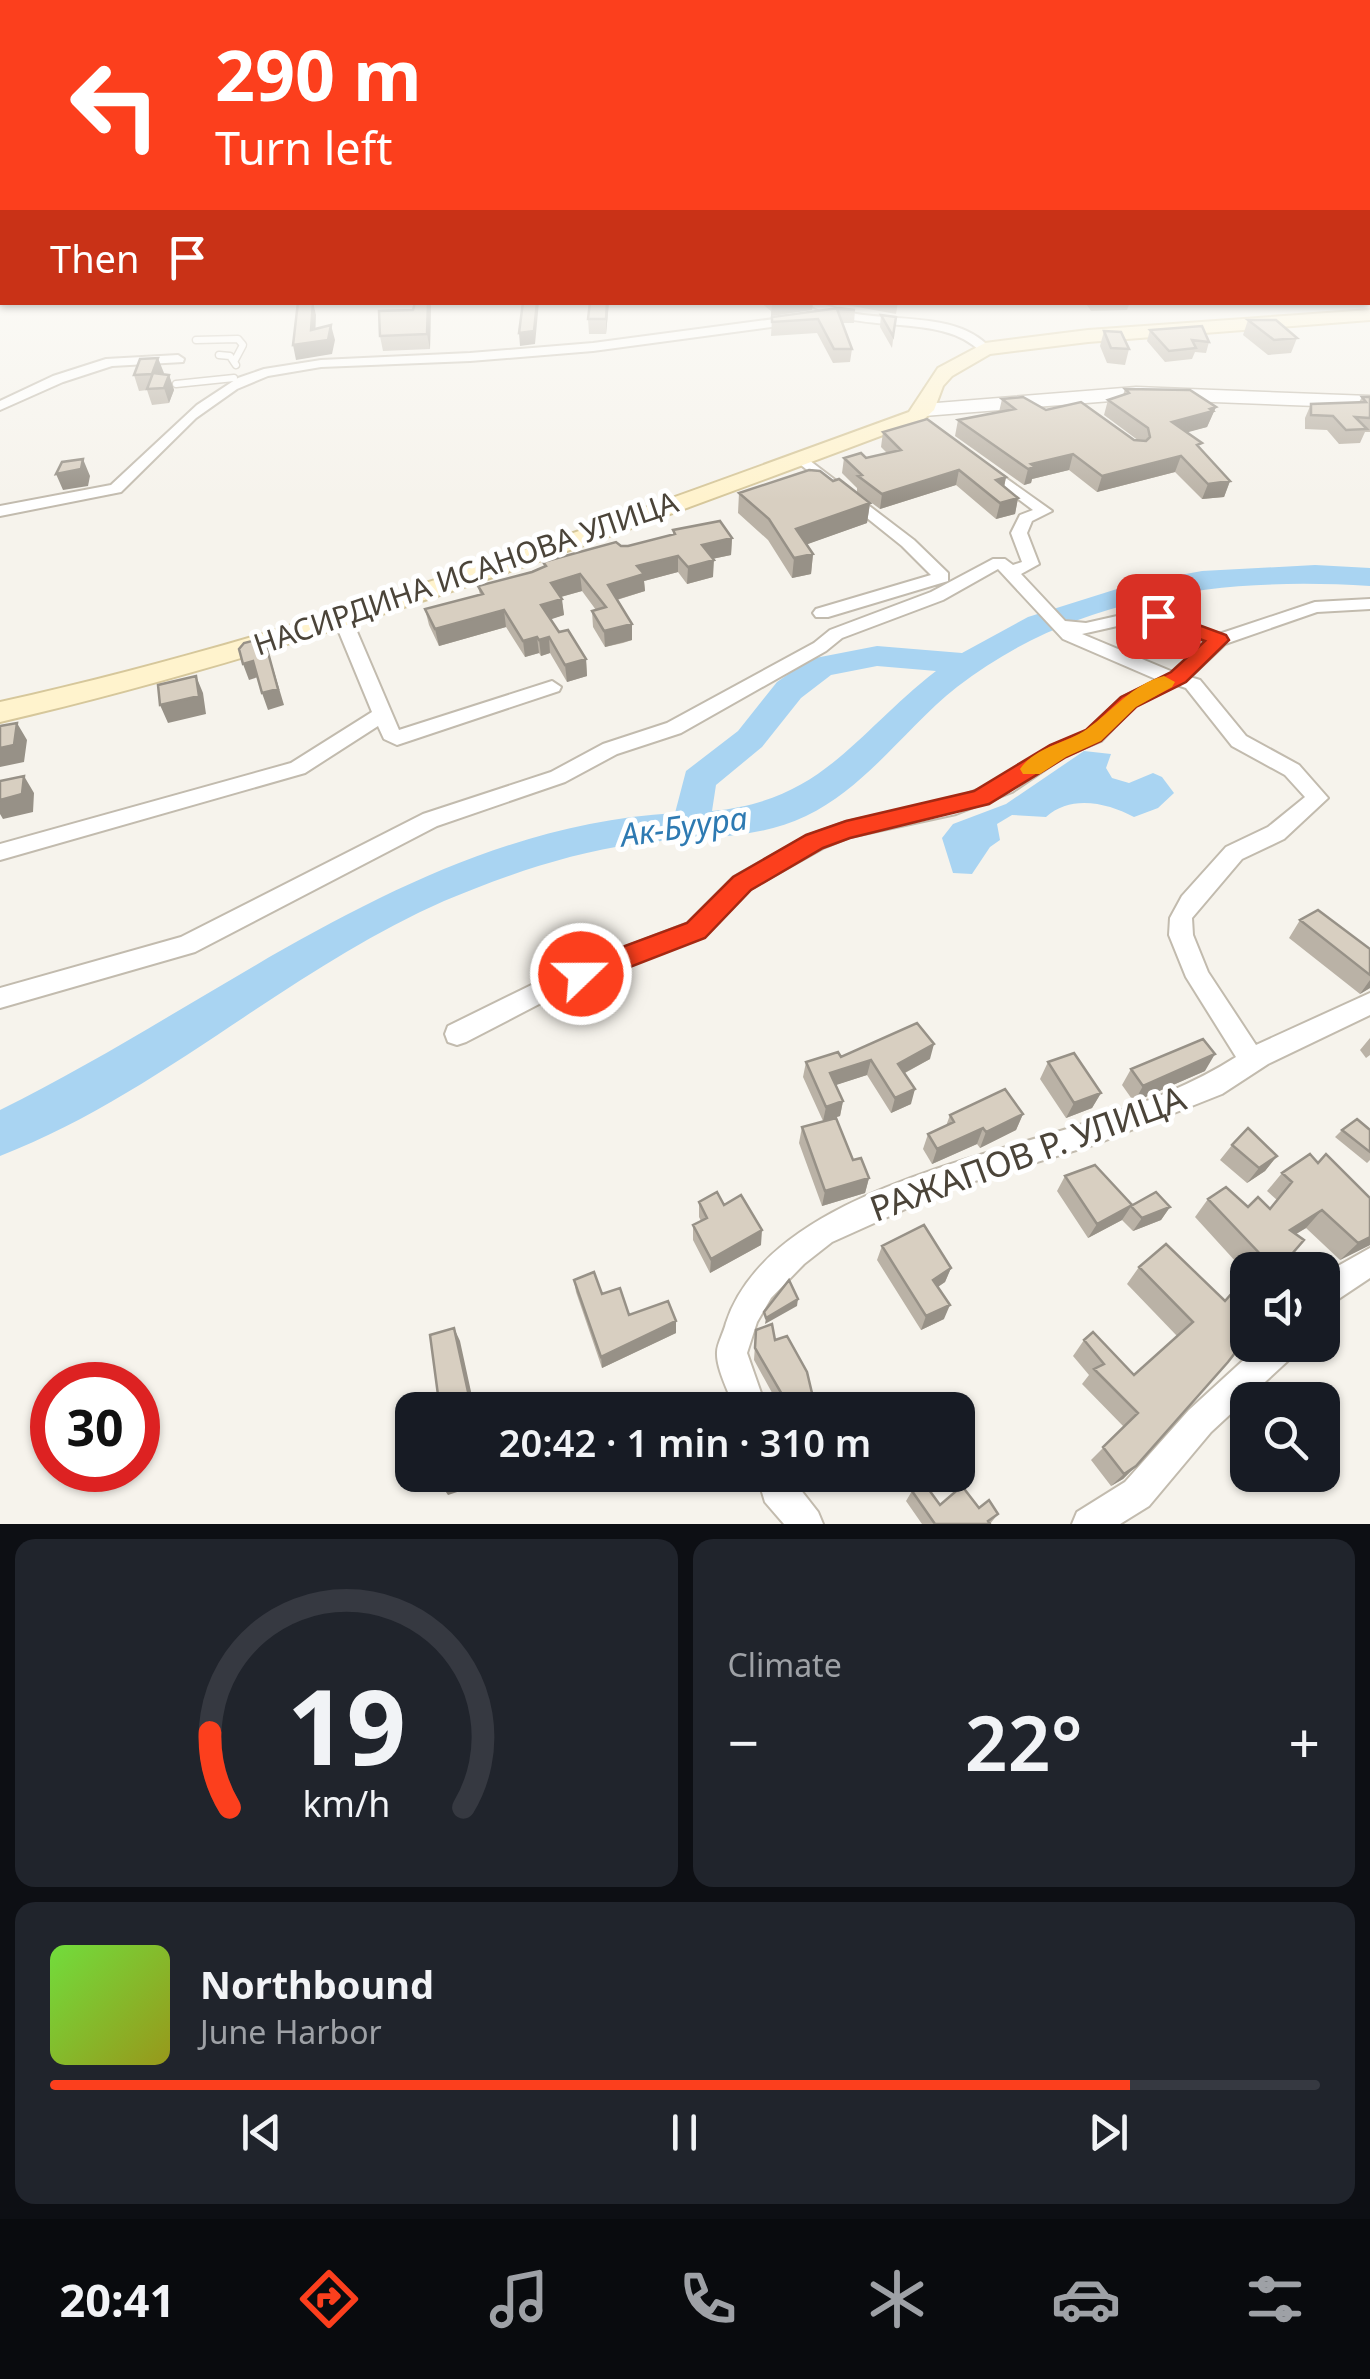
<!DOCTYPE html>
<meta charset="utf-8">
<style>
:root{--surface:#171b24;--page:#20242c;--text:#f1f3f6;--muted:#9ea1a6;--line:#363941;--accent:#fc3f1d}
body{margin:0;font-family:"Noto Sans",sans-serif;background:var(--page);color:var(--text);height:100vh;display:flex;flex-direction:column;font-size:38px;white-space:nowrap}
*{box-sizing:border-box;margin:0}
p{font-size:32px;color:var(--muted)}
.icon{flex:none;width:55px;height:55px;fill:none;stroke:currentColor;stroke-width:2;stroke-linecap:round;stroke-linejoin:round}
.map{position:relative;height:1524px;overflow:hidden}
.sheet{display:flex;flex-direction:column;gap:15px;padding:15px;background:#0d0f14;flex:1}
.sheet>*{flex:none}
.guide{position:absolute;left:0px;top:0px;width:1370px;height:305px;box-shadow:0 2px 8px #0004;background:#fc3f1d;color:#fff;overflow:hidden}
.fabs{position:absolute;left:1230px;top:1252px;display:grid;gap:20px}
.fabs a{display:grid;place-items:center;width:110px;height:110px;border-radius:20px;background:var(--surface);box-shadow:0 2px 8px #0004;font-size:50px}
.speed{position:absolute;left:30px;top:1362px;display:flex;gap:20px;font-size:50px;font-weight:700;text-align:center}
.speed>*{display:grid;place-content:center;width:130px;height:130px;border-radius:50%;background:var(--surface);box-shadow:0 2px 8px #0004;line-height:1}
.speed .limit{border:15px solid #d22;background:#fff;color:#111}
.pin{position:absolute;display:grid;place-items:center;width:85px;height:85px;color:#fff;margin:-42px;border-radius:20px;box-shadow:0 5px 15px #0006}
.me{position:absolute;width:110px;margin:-55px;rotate:68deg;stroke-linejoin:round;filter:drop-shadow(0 0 8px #0008)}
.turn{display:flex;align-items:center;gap:35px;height:210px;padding:0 50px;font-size:45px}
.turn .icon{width:130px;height:130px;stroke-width:2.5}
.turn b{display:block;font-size:70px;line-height:85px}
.then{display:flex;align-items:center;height:95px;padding:0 50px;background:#0003;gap:20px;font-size:38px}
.big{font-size:75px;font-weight:600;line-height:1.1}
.sheet .card{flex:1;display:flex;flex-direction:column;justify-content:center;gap:15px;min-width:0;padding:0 35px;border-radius:20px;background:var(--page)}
.sheet .dial{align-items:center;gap:0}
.dial svg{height:260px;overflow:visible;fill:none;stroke:var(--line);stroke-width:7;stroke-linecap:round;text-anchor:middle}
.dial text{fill:var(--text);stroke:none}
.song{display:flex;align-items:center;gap:30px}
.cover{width:120px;height:120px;border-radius:15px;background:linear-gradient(135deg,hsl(100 70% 55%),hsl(60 70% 35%))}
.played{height:10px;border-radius:5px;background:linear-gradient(90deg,var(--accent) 85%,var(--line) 85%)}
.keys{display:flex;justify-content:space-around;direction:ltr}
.heat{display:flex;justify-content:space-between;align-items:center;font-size:55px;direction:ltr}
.sheet .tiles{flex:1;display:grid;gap:15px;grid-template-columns:1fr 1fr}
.card:last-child{grid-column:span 2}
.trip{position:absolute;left:395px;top:1392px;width:580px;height:100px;border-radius:20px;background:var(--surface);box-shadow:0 2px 8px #0004;font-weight:600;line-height:100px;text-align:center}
.tab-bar{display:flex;height:160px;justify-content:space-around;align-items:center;background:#090b0e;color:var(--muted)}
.tab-bar .icon{width:70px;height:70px}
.tab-bar .selected{color:var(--accent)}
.tab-bar b{font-size:45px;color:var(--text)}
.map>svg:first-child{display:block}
.water{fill:#a9d4f2}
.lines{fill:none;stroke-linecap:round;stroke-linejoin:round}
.canal{stroke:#a9d4f2;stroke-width:20}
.river{fill:#a9d4f2;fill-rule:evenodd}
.service-casing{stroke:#c2bbae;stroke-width:9}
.minor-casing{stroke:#c2bbae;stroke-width:4}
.tertiary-casing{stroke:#c2bbae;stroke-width:3}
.secondary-casing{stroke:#d6c79b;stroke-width:4}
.service{stroke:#fff;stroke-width:6}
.minor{fill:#fff;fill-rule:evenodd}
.tertiary{fill:#fff;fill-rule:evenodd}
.secondary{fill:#fff3cd;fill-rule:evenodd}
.wall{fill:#bab2a6}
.shaded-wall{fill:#979187}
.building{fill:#d8cfc1;stroke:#979187;stroke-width:2.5}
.route{fill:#fc3f1d;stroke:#a42913;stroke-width:2.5}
.slow{fill:#f59e0b}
.labels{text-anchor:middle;stroke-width:10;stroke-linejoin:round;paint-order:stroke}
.street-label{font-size:30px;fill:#4b4439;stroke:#fff}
.water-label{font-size:32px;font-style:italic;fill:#2e7ab2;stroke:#fff}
.near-street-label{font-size:35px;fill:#4b4439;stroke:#fff}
</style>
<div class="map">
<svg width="1370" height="1524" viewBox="0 0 1370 1524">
<rect width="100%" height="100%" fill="#f6f3ec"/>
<path class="water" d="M1084,751L1111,754L1106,768L1112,778L1129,783L1153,773L1162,777L1174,793L1158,808L1134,817C1108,803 1071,794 1046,817L1012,815L997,824L1000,840L990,847L972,874L953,873L942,838L953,824L1006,804Z"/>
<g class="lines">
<path class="canal" d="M0,297L2,296"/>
<path class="river" d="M1315,565L1370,568V586C1223,577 1077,594 957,687C905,728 868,786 806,816C752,842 692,836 634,844C570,853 503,876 444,901C287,970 160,1094 0,1156V1110C220,1002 420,828 675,813L686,771L738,731L777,682L810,659L877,646L962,653L1028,617L1136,583L1202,571ZM877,666L936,671C856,733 823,801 712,811L716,785L762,747L801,698L831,675Z"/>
<defs>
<path id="service" d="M196,340L238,339L243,345L235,360
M219,355L230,356L236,365
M176,384L234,378"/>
<path id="minor" d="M806,302C823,302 835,309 851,313C895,322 960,312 991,349L981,352C941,310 855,338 806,302Z
M797,316L803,320L801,323L593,351L470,361L321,367L268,376L237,389L196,418L121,492L0,516V506L111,485L197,405L238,378L264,369L321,360L470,353L593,343Z
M178,355L184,359L183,362L112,366L63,382L0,410V401L53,376L106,359Z
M801,454L914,540L948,573V581L828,617H816L813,613L816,609L931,575L902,546L796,461L794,458Z
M986,464L1052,511L1032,521L1027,533L1039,564L1021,574L1065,621L1086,623L1135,612H1159L1219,634L1315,602L1370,599V609L1317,612L1225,644L1190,677L1200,680L1246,736L1299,765L1328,798L1284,839L1242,859L1192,918L1193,935L1208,972L1256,1045L1370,993V1015L1268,1064L1222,1094L1096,1144L952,1188L832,1242L804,1264L771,1298L757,1322L747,1353L767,1410H735C730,1394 716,1369 717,1352C717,1344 724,1332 726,1323C768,1195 986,1158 1098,1119C1146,1102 1194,1084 1236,1057L1186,977L1169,935L1170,918L1182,896L1226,847L1268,827L1305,797L1285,775L1232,746L1186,688L1177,685L1135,706L1101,741L1065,756L1012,792L956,814L850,837L823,848L750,889L704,937L568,989L466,1042L457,1045L448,1042L445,1034L448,1026L552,975L688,923L734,877L807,836L846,822L953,799L998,782L1051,746L1087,731L1121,698L1158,680L1063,639L998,569L943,600L842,638L826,651L681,733L617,754L565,782L437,826L195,952L0,1008V988L181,937L423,814L551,772L603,744L667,723L814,643L830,630L931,592L993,559H1005L1013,565L1022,562L1011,533L1020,515L1033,510L981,471V465ZM1135,622H1157L1207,642L1173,672L1082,634Z
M343,615L352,620L399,730L552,681L561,687L559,691L397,745L384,739L378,726L305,773L0,860V844L291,763L372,712L334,620Z
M1370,1248V1278L1322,1310V1275Z
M1260,1345H1297L1293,1356L1211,1432L1149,1506L1120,1524H1072L1077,1512L1125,1482L1189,1410Z
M757,1475H789L818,1512L823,1524H784L765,1502Z"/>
<path id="tertiary" d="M1136,387L1370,396V408L1136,399L924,416L915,410L924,404Z"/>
<path id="secondary" d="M1370,310V320L1088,342L990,354L952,376L943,386L934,410L923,420C619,534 317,648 0,722V702C312,633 609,521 909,412L938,368L985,343L1088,330Z"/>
</defs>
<use href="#service" class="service-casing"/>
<use href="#minor" class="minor-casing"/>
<use href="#tertiary" class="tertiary-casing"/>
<use href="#secondary" class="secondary-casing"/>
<use href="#service" class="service"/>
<use href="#minor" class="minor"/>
<use href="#tertiary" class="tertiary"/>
<use href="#secondary" class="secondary"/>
</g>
<path class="wall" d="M415,302H431L430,349L383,351L380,336L413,310Z
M609,302L606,334H589L588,319Z
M760,302H813L812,310L771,316V311Z
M830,302H898L896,314Z
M1085,302H1130L1127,310L1091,311Z
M839,308L855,310L854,323H842L852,349L850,362L833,363L817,333L771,336L772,317Z
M881,315L896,317L892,348L880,327Z
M1248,320L1297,338L1291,353L1268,355L1243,335Z
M1150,330L1209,342L1206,353L1195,352L1192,359L1165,362L1147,341Z
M1104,331L1129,349L1125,365L1107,363L1100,346Z
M158,358L163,374L169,375L174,390L169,403L152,405L147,390L139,391L134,375Z
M1125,389L1216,407L1207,427L1186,432L1230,481L1224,497L1202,499L1175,472L1097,492L1069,470L1032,479L1031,483L1024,485L955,436L958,420L999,412L1002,399L1046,410L1134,440L1139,441L1104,415L1108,400L1123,395Z
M1362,397H1370V432H1365L1360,443L1339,444L1327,430L1305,429V418L1311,404L1359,402Z
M883,432L1006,477L1004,487L1018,498L1015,514L996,519L956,485L880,509L857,492V488L842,473L844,458H866L887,453L881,447Z
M833,481L870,503L867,523L807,544L813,554L811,574L792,578L768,540L738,513L739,493Z
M673,530L732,538L731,555L712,559L713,577L687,584L678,572L644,581L645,591L617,600L632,624V640L623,643L605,647L593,627L592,611L596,610L582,591L561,597L564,615L550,619L559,632L586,659L587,676L567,682L550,653L541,656L539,653L525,657L506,627L439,646L429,625L425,609L480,595L478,586L532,572L544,567L543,562L628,546L673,534Z
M1300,920L1370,949V988L1360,994L1289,938Z
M1370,1038V1055L1366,1058L1360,1050Z
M841,1057L930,1059L905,1073L911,1104L891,1113L867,1075L835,1085L843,1101L840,1116L823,1121L803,1077L806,1062Z
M1048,1062L1101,1093L1092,1108L1066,1118L1040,1079Z
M1131,1069L1205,1071L1134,1102L1122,1085Z
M1023,1114L1016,1130L980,1148L977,1144L932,1164L923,1149L928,1134L946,1126L950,1115Z
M802,1127L853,1160L869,1178L865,1193L822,1206L799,1143Z
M1342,1130H1370V1160L1367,1163L1335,1137Z
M1232,1145L1277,1156L1265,1171L1247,1183L1220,1160Z
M1318,1163L1370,1198V1245L1340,1260L1306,1228L1296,1234L1278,1270H1248V1336L1136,1466L1123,1479L1111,1486L1091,1460L1124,1427L1082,1384L1089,1375L1073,1356L1084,1340L1134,1375L1177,1336L1127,1284L1139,1267L1225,1300L1247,1274L1195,1217L1208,1199L1248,1207L1270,1209L1277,1200L1267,1191L1282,1173Z
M1065,1176L1132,1205L1170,1207L1161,1220L1133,1231L1122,1220L1088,1238L1057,1191Z
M699,1202L724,1205L761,1245L710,1273L693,1240V1225L701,1221L699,1217Z
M882,1246L951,1268L945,1282L938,1287L944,1319L921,1330L877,1260Z
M574,1280L602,1294L629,1315L676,1333L602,1368L576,1292Z
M756,1330L775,1340L816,1410H766L767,1405L776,1400L754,1360Z
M912,1491L940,1505L979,1508L998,1514L990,1524H922L906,1501Z"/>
<path class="shaded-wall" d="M313,302L316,315L315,341L331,325L335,340L332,354L296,360L293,345L311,330Z
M428,302H431L430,349L427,334Z
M537,302H539L535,344L520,346L519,333Z
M607,302H609L606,334V319Z
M784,302H813L812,310L771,316L772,304Z
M158,358L164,373L157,390L152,374Z
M169,375L174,390L169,403L164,388Z
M1216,407L1207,427L1167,438L1172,422Z
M1073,454L1069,470L1032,479L1031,483L1024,485L1028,469L1031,464Z
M1181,456L1175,472L1097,492L1102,476Z
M83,459L90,476L88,486L63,490L56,474Z
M959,470L956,485L880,509L882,494Z
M1006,477L1003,492L996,480Z
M1230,481L1224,497L1202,499L1208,484Z
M1018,498L1015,514L996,519L1000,503Z
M870,503L867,523L794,549L796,529Z
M732,538L731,555L702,561V545Z
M813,554L811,574L792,578L794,558Z
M678,556V572L644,581L645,591L609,602L608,585L637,566Z
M714,560L713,577L687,584L688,567Z
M580,574L582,591L553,599L551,583Z
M562,599L564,615L543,622L541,605Z
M504,610L506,627L439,646L435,629Z
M632,624V640L605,647L604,631Z
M537,637L539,653L525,657L523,641Z
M549,637L550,653L541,656L539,640Z
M264,638L284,705L268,710L262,693Z
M586,659L587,676L567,682L565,665Z
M253,661L258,677L249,680L243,664Z
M196,676L203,693L206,714L168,723L160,705Z
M17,723L27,740L24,762L0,767V748Z
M24,776L34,793L33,812L3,819L0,814V800Z
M1370,980V988L1360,994Z
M934,1044L930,1059L895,1078L898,1064Z
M1215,1054L1205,1071L1134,1102L1143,1086Z
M871,1060L867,1075L827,1088L830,1073Z
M915,1089L911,1104L891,1113L895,1098Z
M1101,1093L1092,1108L1066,1118L1074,1103Z
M843,1101L840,1116L823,1121L826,1107Z
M1023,1114L1016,1130L980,1148L986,1132Z
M983,1128L977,1144L932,1164L937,1149Z
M1277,1156L1265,1171L1247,1183L1259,1168Z
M869,1178L865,1193L822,1206L825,1191Z
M1132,1205L1122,1220L1088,1238L1097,1224Z
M1170,1207L1161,1220L1133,1231L1142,1218Z
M1322,1210L1306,1228L1274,1247L1290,1230Z
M762,1230L761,1245L710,1273L711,1259Z
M1370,1237V1245L1340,1260L1358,1243Z
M951,1268L945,1282L927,1294L933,1280Z
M798,1299L797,1306L765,1324L766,1318Z
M950,1305L944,1319L921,1330L926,1316Z
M676,1321V1333L602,1368L601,1357Z
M454,1328L460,1341L475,1410H472Z
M1136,1466L1123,1479L1111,1486L1124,1474Z
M472,1475H489L491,1481L448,1495L441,1485Z"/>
<path class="building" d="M298,302H313L311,330L331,325L328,340L293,345Z
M415,302H428L427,334L380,336L379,311L413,310Z
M523,302H537L534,331L519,333Z
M590,302H607L606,319H588Z
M839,308L855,310L837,309L852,349H834L818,319L772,322V317Z
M881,315L896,317L893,336Z
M1248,320H1276L1297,338L1274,340Z
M1202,326L1209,342L1192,340L1196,348L1169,351L1150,330Z
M1104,331L1121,332L1129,349L1111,348Z
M158,358L152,374L134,375L140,359Z
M153,373L169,375L164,388L147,389Z
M1125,389L1190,390L1216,407L1210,409L1213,411L1172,422L1202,443L1197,445L1230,481L1208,484L1181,456L1102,476L1073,454L1031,464L1035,467L1028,469L958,420L1015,409L1002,399L1023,397L1046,410L1081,402L1134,440L1146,441L1150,437L1148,428L1108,400L1129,393Z
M1362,397H1370V418L1355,417L1367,429L1346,430L1333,416L1311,415V404L1366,402Z
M927,419L1006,477L996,480L1018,498L1000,503L959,470L882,494L858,476L862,475L844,458L861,453L866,458L901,450L883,432Z
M83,459L81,469L56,474L62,462Z
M809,470L820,471L833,481L839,479L870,503L796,529L813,554L794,558L769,519L739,493Z
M720,521L732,538L702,545L714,560L688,567L678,556L637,566L644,574L608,585L632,624L604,631L592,611L606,607L580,574L551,583L562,599L541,605L559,632L568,630L586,659L565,665L549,637L539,640L537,637L523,641L504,610L435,629L425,609L483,594L478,586L532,572L546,566L543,562L616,542L621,546H628L675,534L673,530Z
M264,638L278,689L262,693L253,661L243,664L239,649L244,643Z
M196,676L199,696L160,705L158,685Z
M17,723L14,745L0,748V726Z
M24,776L22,794L0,800V781Z
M1318,910L1370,949V975L1300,920Z
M917,1023L934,1044L898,1064L915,1089L895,1098L871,1060L830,1073L843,1101L826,1107L806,1062L838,1052L841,1057Z
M1203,1039L1215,1054L1143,1086L1131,1069Z
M1074,1053L1101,1093L1074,1103L1048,1062Z
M1005,1089L1023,1114L986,1132L983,1128L937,1149L928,1134L954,1122L950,1115Z
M836,1118L853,1160L861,1158L869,1178L825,1191L802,1127Z
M1357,1119L1370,1130V1152L1342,1130Z
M1248,1128L1277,1156L1259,1168L1232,1145Z
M1310,1154L1318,1163L1326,1154L1370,1198V1237L1358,1243L1322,1210L1290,1230L1304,1240L1278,1270H1251L1263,1257L1208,1199L1226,1187L1248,1207L1258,1197L1270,1209L1292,1182L1282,1173Z
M1095,1165L1132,1205L1097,1224L1065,1176Z
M717,1192L724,1205L741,1195L762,1230L711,1259L693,1225L707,1218L699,1202Z
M1156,1192L1170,1207L1142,1218L1131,1206Z
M924,1225L951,1268L933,1280L950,1305L926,1316L882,1246Z
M1166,1244L1225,1301L1248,1275V1336L1228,1362L1136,1466L1124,1474L1103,1447L1138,1413L1094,1369L1104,1364L1084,1340L1093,1332L1134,1375L1193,1322L1139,1267Z
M594,1272L602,1294L620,1288L629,1315L668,1301L676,1321L601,1357L574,1280Z
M789,1280L798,1299L766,1318L764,1312Z
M772,1324L775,1340L787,1336L807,1372L816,1410H769L767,1405L783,1396L755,1348L756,1330Z
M454,1328L472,1410H440L430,1335Z
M440,1475H472L441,1485Z
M924,1483L940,1505L962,1486L979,1508L989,1500L998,1514L988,1521L990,1524H935L912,1491Z"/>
<linearGradient id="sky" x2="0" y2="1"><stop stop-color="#8fc1ec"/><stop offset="0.57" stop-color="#fbfaf6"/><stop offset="1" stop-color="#fbfaf6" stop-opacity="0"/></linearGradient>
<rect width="1370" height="500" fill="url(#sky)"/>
<path class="route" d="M1158,610L1226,635L1229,640L1186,682L1136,707L1101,741L1066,757L989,804L850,838L823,848L751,890L705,938L581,986L571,983L567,974L571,966L687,923L733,877L806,835L846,821L974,791L1050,745L1086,730L1121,697L1171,672L1205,641L1151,621V612Z"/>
<path class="slow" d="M1164,676L1175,682L1172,687L1136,707L1101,741L1066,757L1040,774H1023L1020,769C1036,746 1066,744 1087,729C1114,710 1131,685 1164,676Z"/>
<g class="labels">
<g class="street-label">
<text transform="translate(466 574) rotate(-19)" y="10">НАСИРДИНА ИСАНОВА УЛИЦА</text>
</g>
<g class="water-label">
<text transform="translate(684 827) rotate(-8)" y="11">Ак-Буура</text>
</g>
<g class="near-street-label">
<text transform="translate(1028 1154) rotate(-20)" y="12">РАЖАПОВ Р. УЛИЦА</text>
</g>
</g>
</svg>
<div class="fabs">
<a><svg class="icon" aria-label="sound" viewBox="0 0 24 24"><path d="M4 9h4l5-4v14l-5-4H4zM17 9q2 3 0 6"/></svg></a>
<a><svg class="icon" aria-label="search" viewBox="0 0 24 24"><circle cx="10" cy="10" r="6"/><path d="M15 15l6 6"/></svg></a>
</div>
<div class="speed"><div class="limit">30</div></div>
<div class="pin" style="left:1158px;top:616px;background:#d93025"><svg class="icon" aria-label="arrive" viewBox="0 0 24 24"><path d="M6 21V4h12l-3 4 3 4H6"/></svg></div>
<svg class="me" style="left:581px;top:974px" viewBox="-20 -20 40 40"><circle r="17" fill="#fc3f1d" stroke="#fff" stroke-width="3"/><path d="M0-11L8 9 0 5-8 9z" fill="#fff"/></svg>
<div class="trip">20:42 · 1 min · 310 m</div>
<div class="guide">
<div class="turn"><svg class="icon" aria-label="left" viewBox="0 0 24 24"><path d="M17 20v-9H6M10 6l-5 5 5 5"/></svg><div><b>290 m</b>Turn left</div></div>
<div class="then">Then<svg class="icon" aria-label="arrive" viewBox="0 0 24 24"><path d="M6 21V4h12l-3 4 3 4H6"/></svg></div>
</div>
</div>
<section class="sheet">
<div class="tiles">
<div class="card dial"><svg viewBox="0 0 100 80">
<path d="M14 69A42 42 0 1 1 86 69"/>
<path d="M14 69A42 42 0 0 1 8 46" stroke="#fc3f1d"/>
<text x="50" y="56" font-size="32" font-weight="700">19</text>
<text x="50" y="72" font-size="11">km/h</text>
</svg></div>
<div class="card"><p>Climate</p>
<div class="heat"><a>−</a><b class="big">22°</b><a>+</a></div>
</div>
<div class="card">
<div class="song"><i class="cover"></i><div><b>Northbound</b><p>June Harbor</p></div></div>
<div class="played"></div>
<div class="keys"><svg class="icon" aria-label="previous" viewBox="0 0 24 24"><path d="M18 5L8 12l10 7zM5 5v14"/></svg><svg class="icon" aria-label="pause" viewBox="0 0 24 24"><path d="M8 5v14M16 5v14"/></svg><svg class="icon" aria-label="next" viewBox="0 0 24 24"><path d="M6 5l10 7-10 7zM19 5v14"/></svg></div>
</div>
</div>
</section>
<nav class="tab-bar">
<b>20:41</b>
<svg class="icon selected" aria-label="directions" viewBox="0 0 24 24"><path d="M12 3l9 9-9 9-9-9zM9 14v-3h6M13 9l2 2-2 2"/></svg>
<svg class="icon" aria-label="music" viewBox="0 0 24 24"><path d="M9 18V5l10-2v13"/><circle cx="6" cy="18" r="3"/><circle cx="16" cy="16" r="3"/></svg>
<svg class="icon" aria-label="phone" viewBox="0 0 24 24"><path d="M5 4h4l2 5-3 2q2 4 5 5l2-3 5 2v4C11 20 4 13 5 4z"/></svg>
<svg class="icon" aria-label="climate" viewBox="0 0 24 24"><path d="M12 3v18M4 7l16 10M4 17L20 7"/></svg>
<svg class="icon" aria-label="car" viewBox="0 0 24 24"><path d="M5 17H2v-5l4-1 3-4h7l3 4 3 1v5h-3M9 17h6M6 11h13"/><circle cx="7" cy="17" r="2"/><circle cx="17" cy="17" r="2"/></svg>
<svg class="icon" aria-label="filters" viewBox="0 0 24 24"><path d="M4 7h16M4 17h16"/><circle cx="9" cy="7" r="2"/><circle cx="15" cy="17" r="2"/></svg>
</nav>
